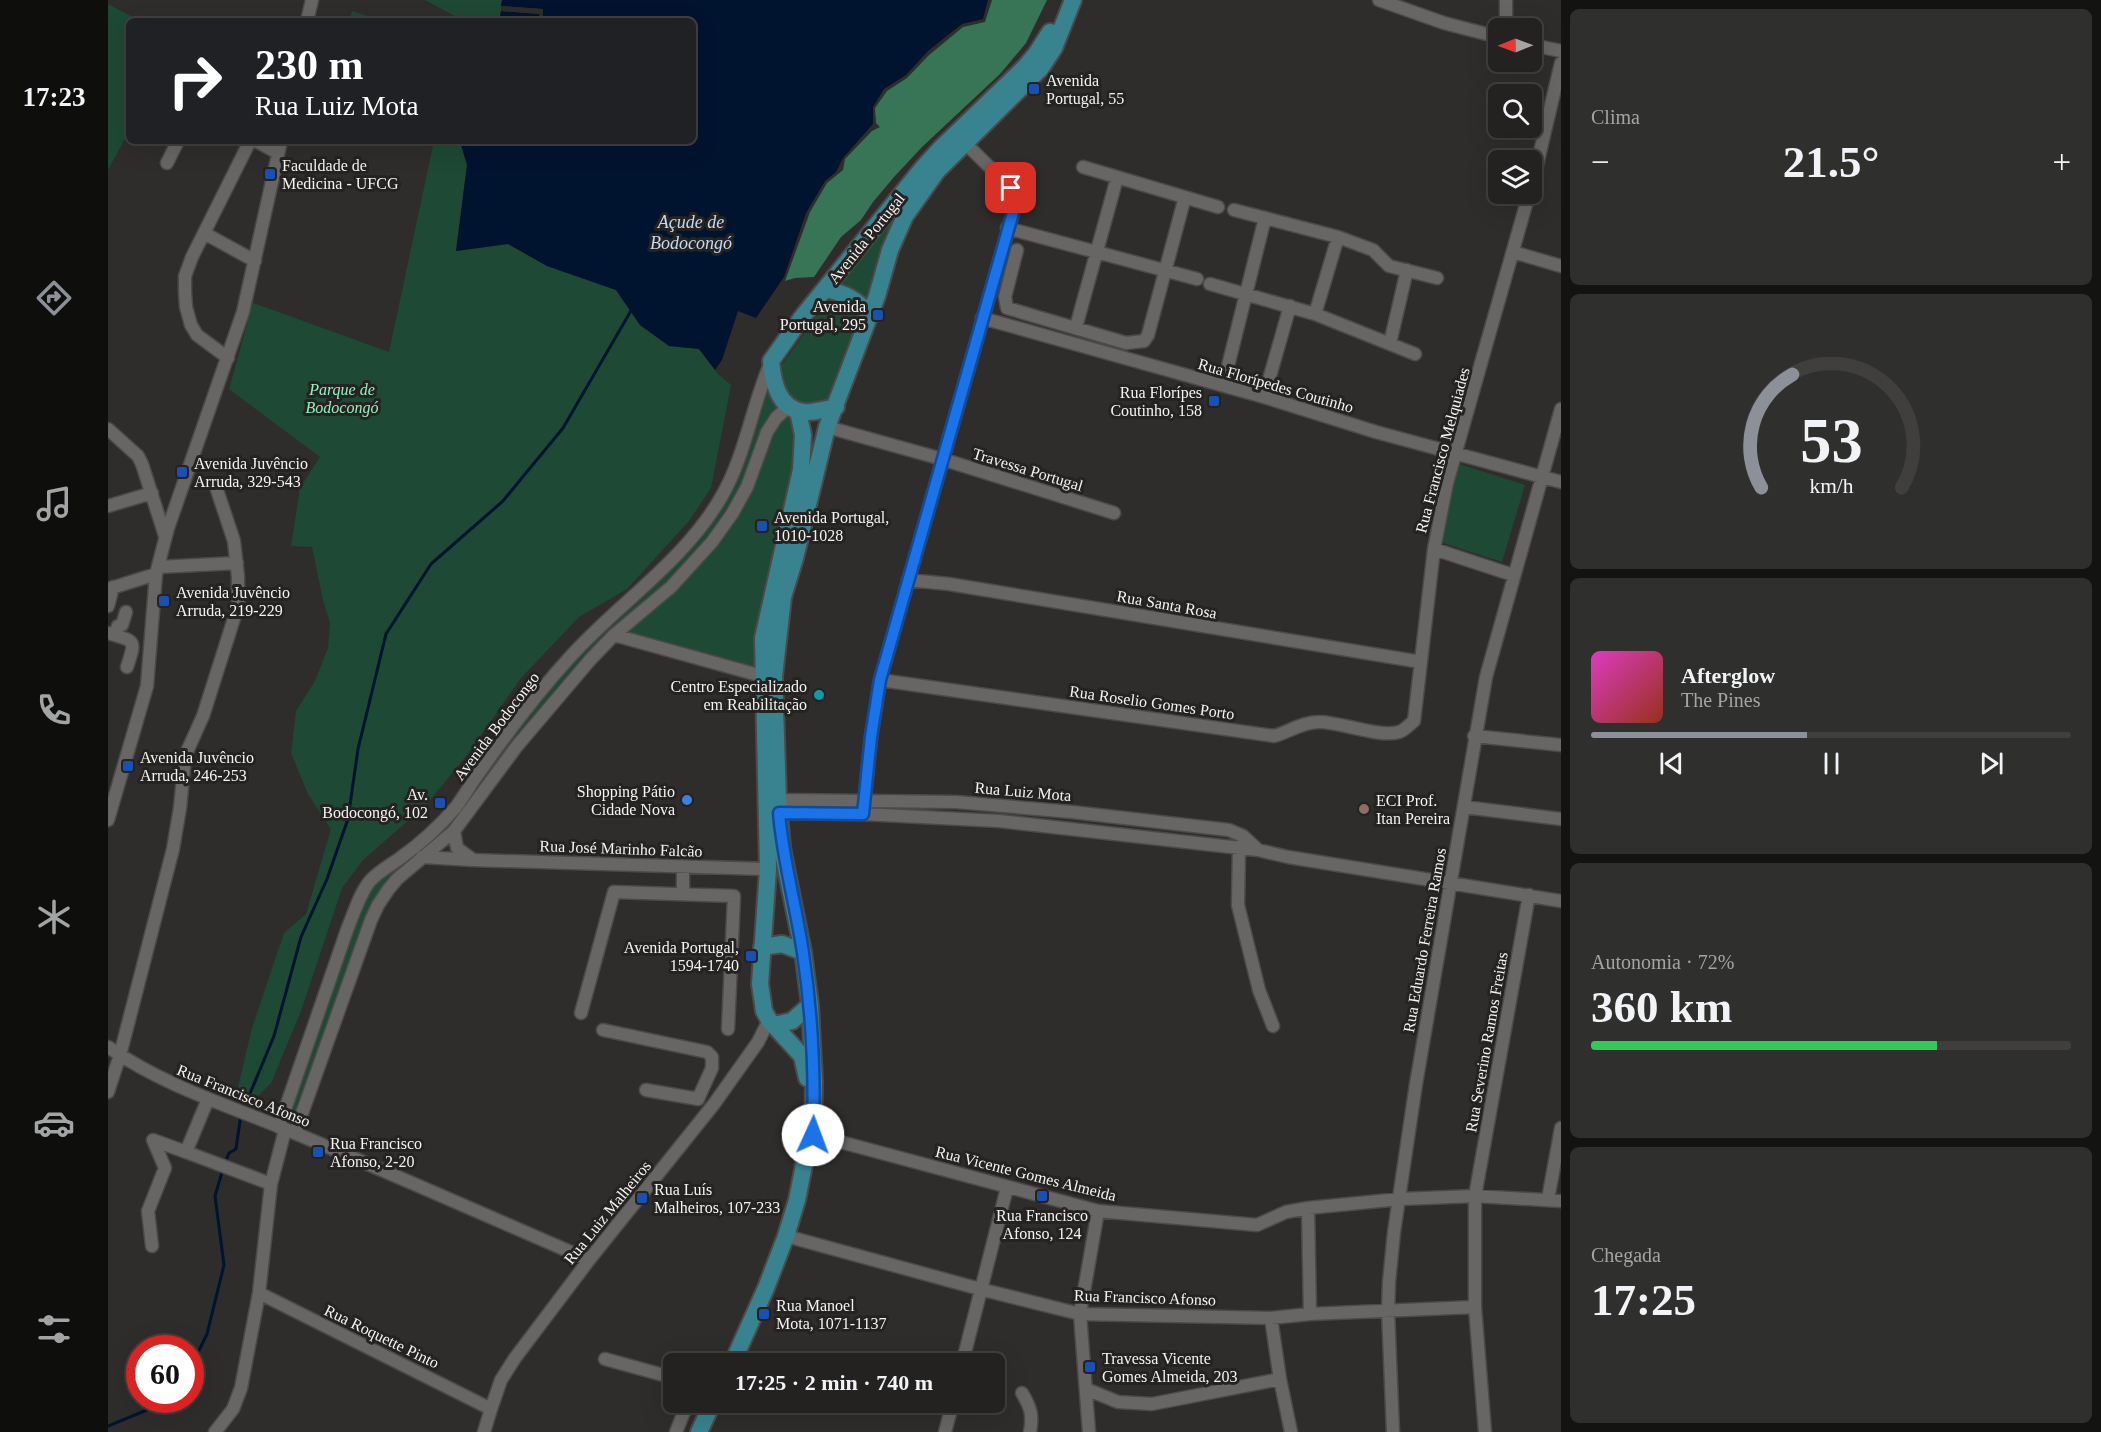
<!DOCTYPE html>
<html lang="pt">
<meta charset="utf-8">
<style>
:root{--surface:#232220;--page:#2f2f2d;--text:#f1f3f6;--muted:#a3a4a5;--line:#403f3e;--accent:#8c9099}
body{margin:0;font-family:"Times New Roman",serif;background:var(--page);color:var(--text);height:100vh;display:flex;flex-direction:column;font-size:22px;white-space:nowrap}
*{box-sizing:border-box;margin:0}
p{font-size:20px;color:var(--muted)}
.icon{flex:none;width:33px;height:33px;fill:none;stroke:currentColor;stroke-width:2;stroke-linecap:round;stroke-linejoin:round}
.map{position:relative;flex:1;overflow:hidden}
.panel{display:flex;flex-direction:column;gap:9px;padding:9px;background:#131312;width:540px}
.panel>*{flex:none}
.top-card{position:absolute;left:18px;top:18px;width:570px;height:126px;border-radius:9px;box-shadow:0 6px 24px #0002,0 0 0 2px var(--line);background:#202124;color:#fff;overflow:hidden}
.needle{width:39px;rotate:269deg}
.fabs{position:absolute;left:1380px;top:18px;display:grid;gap:12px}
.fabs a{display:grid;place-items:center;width:54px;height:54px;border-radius:9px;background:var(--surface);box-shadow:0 6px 24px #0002,0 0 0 2px var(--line);font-size:30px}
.speed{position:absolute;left:18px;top:1335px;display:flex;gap:12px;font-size:30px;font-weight:700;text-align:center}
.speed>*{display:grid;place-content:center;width:78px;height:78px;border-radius:50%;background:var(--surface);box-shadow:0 6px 24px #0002,0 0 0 2px var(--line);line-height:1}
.speed .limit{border:9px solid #d22;background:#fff;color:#111}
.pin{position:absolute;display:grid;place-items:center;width:51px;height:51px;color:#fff;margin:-26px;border-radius:12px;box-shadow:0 3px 9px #0006}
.me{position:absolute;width:66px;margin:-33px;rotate:2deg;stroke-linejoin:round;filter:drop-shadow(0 0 4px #0008)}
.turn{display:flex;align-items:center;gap:21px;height:126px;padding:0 30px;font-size:27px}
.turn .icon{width:78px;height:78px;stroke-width:2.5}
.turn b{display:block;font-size:42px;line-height:51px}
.big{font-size:45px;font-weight:700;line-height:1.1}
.panel .widget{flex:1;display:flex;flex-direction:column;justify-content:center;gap:9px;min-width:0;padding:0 21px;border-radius:9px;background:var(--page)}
.panel .dial{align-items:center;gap:0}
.dial svg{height:156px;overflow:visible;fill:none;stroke:var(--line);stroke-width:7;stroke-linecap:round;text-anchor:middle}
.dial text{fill:var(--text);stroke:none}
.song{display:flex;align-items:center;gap:18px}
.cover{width:72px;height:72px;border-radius:9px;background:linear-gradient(135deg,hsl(310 70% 55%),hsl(10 70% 35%))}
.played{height:6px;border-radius:3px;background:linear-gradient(90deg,var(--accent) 45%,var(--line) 45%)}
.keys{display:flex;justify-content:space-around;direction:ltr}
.heat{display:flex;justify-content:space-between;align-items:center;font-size:33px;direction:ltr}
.charge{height:9px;border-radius:4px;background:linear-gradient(90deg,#34c759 72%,var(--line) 0)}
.trip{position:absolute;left:555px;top:1353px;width:342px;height:60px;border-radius:9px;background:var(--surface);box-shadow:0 6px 24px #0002,0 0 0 2px var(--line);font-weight:700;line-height:60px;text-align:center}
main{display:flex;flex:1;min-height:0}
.menu{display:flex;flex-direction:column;width:108px;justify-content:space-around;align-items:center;background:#0e0e0d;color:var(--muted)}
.menu .icon{width:42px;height:42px}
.menu .active{color:var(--accent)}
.menu b{font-size:27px;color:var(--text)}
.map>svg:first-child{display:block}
.green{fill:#1e4934}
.forest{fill:#387456}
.water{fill:#00132f}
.pier{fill:#2f2d2b}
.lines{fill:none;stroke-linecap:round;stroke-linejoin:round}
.stream{stroke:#00132f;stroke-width:3}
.minor-casing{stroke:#4c4a49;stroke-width:15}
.major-casing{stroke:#4c4a49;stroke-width:20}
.minor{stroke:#686664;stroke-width:12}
.major{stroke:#398390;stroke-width:16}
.route-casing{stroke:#114b97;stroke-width:15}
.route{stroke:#1a73e8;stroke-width:10}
.transit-dot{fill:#1a4fb4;stroke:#252321;stroke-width:2}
.culture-dot{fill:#0f9aa8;stroke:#252321;stroke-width:2}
.shop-dot{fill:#3f7fe0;stroke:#252321;stroke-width:2}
.education-dot{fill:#8d6e63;stroke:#252321;stroke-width:2}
.labels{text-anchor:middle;stroke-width:6;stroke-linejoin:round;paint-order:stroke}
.poi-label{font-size:16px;fill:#f4f3f2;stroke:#252321;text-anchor:start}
.street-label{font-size:16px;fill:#f4f3f2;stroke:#252321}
.park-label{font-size:16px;font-style:italic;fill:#96efbf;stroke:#252321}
.water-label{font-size:18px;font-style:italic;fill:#c4d9f4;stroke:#252321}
</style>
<main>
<nav class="menu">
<b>17:23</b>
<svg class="icon active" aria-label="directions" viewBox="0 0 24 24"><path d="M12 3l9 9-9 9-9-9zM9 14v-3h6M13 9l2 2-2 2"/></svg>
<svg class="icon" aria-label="music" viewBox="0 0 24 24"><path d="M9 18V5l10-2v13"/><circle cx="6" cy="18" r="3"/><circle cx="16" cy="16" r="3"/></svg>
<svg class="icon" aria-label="phone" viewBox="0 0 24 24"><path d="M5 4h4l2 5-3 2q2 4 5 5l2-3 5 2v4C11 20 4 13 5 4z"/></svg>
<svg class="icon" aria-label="climate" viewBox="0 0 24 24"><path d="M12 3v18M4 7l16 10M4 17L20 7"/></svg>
<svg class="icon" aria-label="car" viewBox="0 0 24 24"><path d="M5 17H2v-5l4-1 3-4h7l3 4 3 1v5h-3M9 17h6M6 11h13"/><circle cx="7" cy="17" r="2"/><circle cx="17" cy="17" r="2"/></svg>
<svg class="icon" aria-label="filters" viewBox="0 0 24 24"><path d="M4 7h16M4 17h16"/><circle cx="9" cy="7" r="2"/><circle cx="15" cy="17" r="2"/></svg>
</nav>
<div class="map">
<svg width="1453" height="1432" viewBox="0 0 1453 1432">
<rect width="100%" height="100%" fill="#2f2d2b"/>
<path class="green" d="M317,0H394L393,6L435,9V17L431,21L432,14L393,11L391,21H356Z
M956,0H959L941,50L825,169L759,308L723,288L764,234L937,47Z
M0,4L32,21H21V131L0,170Z
M244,11L275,21H241Z
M326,141H352L359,165L348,251L400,244L439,266L508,290L532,325L561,346L591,349L610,374L623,385L603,488L581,521L519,589L471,617L413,678L359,755L318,805L255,860L234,888L193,1011L163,1083L151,1095L144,1098L130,1087L144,1028L176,933L198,914L223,829L200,794L183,753L188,711L207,681L220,648L222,623L215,600L204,547L183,546L192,488L212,457L121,389L145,303L281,352Z
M723,296L752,310L754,320L723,403L702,408L678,398L670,370Z
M660,384L674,408L637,483L609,530L569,575L493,644L344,830L280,882L186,1127L177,1123L253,904L268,881L318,844L399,739L468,655L601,523Z
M681,410L691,423V450L649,672L514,634L610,538L661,433Z
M1348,463L1417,485L1394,562L1329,541Z"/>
<path class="forest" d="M884,0H939L918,43L892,74L814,147L786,177L765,202L753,220L733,237L706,277L687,278L677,281L702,212L719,183L735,170L737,159L764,131L772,127L768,123L767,108L779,91L799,78L820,56L855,27L877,22Z"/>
<path class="water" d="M394,0H880L875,19L854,24L820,51L798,75L776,89L765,107V124L735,158L728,172L717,181L698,213L676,277L648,318L630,311L614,360L607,370L591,349L561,346L532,325L508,290L439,266L400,244L348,251L359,165L352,141H585V21H433L435,9L393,6Z
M393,11L432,14L431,21H391Z"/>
<path class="pier" d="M393,6L435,9V17L431,21V14L393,11Z"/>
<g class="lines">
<path class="stream" d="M136,1108L166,1036L193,937L219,879L240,819L250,749L278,634L323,564L395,501L455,428L524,309
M117,1163L121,1153L128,1149L133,1114
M82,1369L99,1334L116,1265L107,1196L115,1169
M0,1426L63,1400"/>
<defs>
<path id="minor" d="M1271,0L1336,23L1390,37
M1398,0V28
M199,21L204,0
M1424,45L1453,51
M148,141L170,153
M59,163L70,141
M975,167L1110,207
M1424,186L1453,63
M1126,210L1230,237L1265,250L1281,266L1329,278
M899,228L1089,279
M96,233L147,261
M909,250L897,297L899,308L1018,343L1036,341L1040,335L1077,197
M1405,252L1453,266
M1102,284L1207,314L1307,354
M1207,314L1230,237
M874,318L1156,397L1268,432L1453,482
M968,327L1009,178
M1282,343L1299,270
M120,358L89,335L83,325L78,307L77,292V276L84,257L142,141
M1120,366L1157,218
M1156,397L1182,306
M719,427L834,459L1006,513
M0,429L30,456L34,464L57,536
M0,506L44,493
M1326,549L1405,575
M50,567L129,563
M800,580L841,584L1313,662
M0,589L48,574
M0,606L5,587
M0,633C28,642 28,639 19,667
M7,635L10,626L14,625L18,612
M506,635L654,676
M772,680L1166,736C1181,732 1194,722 1211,722C1233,722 1271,738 1291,732C1297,730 1301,725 1306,721L1326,549L1339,483L1421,194
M1366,736L1453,745
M670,800L848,802L964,812L1121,830L1135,836L1150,850
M1356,807L1453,819
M671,813L755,814L891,821L1150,850L1180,857L1453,901
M755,814L763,737L772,680L906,209L907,196L903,188L858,144
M0,820L39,686L48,574L60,528L135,312L173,141
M346,831L349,848L364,859
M1131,847L1130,905L1151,990L1165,1026
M314,857L365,860L660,869
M575,894V867
M473,1013L506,892L626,896L620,1029
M495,1030L599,1052L604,1057V1068L590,1099L538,1090
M0,1047C57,1087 125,1107 189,1134C287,1175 384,1218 481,1260
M0,1092L12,1055L65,849L72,808L77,756L95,716L130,606V577L126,541L109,490
M100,1099L78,1152L163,1184
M171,1127L239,930C246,913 251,895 262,881C270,872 281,866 291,859C312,844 331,827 348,807C357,795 364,782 373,770C401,730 431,691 463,656C512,602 579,559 615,494C638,453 644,405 663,362
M187,1133L263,920L270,905L280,890L289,879L346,831L409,746L482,660L506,635L563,587L604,542L624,514L639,487L659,432L668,418L681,406
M699,1133L990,1211L1149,1225L1178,1212L1200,1208L1292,1199L1367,1196L1453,1201
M1440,1199L1453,1128
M1200,1208L1202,1314
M678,1236L872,1289L972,1314L1163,1318L1202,1314L1367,1307
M44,1246L40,1211L57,1168L45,1140L78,1152
M151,1293L383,1409
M1163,1318L1172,1379L1183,1432
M497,1359L566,1378
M854,1364L899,1188
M978,1389L1010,1402L1044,1404L1172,1379
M914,1393C923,1408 925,1415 922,1432
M107,1432L125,1409L133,1388L151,1293L163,1184L177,1130
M376,1432L383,1409L393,1380L407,1358L481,1260L606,1104L650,1042L661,1020
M568,1432L580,1402
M837,1432L845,1402
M981,1432L972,1314L990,1211
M1285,1432L1280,1311L1281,1282L1286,1232L1308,1084L1378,677L1453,409
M1377,1432L1367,1307V1196L1421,895"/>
<path id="major" d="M717,289C736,293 750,299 762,316
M728,407C718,409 706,413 696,412C670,409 665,382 663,361L695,316L813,170L833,148L917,67L928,54L942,32
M690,411L695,435L693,470L655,638L660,869L652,984L656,1011L661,1020L694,1056L699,1078
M654,947L674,944L695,952
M666,1025L684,1021L702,1005
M624,1364L658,1288L678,1236L689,1200L700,1145L705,1135L706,1081L702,1005L695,952L674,848L670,800L666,676L675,597L687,558L719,427L769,296L782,250L797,216L829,171L933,68L946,48L965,0
M591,1432L605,1402"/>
</defs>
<use href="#minor" class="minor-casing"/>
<use href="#major" class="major-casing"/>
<use href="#minor" class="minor"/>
<use href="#major" class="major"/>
</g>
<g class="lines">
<defs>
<path id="route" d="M705,1135C707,1074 704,1013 695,953C688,906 675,861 671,813L755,814L763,737L772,680L906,209L907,196L903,188"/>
</defs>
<use href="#route" class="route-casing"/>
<use href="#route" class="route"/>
</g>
<g class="transit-dot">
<rect x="920" y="83" width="12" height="12" rx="3"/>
<rect x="156" y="168" width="12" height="12" rx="3"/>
<rect x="764" y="309" width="12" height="12" rx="3"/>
<rect x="1100" y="395" width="12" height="12" rx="3"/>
<rect x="68" y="466" width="12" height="12" rx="3"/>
<rect x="648" y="520" width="12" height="12" rx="3"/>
<rect x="50" y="595" width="12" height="12" rx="3"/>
<rect x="14" y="760" width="12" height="12" rx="3"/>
<rect x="326" y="797" width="12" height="12" rx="3"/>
<rect x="637" y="950" width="12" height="12" rx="3"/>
<rect x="204" y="1146" width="12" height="12" rx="3"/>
<rect x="928" y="1190" width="12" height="12" rx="3"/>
<rect x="528" y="1192" width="12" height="12" rx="3"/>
<rect x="650" y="1308" width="12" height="12" rx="3"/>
<rect x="976" y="1361" width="12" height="12" rx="3"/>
</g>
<circle class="culture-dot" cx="711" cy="695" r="6"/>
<circle class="shop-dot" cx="579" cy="800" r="6"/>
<circle class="education-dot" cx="1256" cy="809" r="6"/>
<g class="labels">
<g class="poi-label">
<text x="938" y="86">Avenida<tspan x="938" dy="18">Portugal, 55</tspan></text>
<text x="174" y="171">Faculdade de<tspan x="174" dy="18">Medicina - UFCG</tspan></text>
<text x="758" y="312" text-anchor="end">Avenida<tspan x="758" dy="18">Portugal, 295</tspan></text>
<text x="1094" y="398" text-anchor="end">Rua Florípes<tspan x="1094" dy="18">Coutinho, 158</tspan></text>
<text x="86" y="469">Avenida Juvêncio<tspan x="86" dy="18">Arruda, 329-543</tspan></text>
<text x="666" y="523">Avenida Portugal,<tspan x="666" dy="18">1010-1028</tspan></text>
<text x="68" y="598">Avenida Juvêncio<tspan x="68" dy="18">Arruda, 219-229</tspan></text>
<text x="699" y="692" text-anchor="end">Centro Especializado<tspan x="699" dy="18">em Reabilitação</tspan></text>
<text x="32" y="763">Avenida Juvêncio<tspan x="32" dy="18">Arruda, 246-253</tspan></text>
<text x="567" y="797" text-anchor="end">Shopping Pátio<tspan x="567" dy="18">Cidade Nova</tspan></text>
<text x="320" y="800" text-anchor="end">Av.<tspan x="320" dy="18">Bodocongó, 102</tspan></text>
<text x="1268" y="806">ECI Prof.<tspan x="1268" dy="18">Itan Pereira</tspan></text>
<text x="631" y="953" text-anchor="end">Avenida Portugal,<tspan x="631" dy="18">1594-1740</tspan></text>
<text x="222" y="1149">Rua Francisco<tspan x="222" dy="18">Afonso, 2-20</tspan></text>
<text x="546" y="1195">Rua Luís<tspan x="546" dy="18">Malheiros, 107-233</tspan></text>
<text x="934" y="1221" text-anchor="middle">Rua Francisco<tspan x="934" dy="18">Afonso, 124</tspan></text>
<text x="668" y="1311">Rua Manoel<tspan x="668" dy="18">Mota, 1071-1137</tspan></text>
<text x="994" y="1364">Travessa Vicente<tspan x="994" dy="18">Gomes Almeida, 203</tspan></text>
</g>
<g class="street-label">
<text transform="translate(758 238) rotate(-51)" y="6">Avenida Portugal</text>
<text transform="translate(1168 385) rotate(16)" y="6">Rua Florípedes Coutinho</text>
<text transform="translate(1334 450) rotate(-75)" y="6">Rua Francisco Melquiades</text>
<text transform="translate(920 469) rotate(17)" y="6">Travessa Portugal</text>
<text transform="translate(1059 604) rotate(10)" y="6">Rua Santa Rosa</text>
<text transform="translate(1044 702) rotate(8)" y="6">Rua Roselio Gomes Porto</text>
<text transform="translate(388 726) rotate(-53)" y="6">Avenida Bodocongo</text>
<text transform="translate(915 791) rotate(5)" y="6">Rua Luiz Mota</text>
<text transform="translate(513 848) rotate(2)" y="6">Rua José Marinho Falcão</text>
<text transform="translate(1316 940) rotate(-80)" y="6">Rua Eduardo Ferreira Ramos</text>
<text transform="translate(1378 1042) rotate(-80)" y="6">Rua Severino Ramos Freitas</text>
<text transform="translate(136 1095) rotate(22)" y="6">Rua Francisco Afonso</text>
<text transform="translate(918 1173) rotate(14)" y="6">Rua Vicente Gomes Almeida</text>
<text transform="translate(499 1212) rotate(-51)" y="6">Rua Luiz Malheiros</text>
<text transform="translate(1037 1297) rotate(2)" y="6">Rua Francisco Afonso</text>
<text transform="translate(274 1336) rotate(26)" y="6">Rua Roquette Pinto</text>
</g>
<g class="park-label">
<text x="234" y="395">Parque de<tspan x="234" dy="18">Bodocongó</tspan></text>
</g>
<g class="water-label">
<text x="583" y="228">Açude de<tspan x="583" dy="21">Bodocongó</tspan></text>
</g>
</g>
</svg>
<div class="fabs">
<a><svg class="needle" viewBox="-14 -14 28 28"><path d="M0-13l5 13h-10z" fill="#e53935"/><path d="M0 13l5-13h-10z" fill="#a3a4a5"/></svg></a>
<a><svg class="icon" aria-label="search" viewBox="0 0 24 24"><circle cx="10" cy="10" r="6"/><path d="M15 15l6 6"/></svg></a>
<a><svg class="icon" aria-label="layers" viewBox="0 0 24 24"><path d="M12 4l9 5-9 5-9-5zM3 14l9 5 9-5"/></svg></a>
</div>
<div class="speed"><div class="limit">60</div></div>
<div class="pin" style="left:903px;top:188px;background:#d93025"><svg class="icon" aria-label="arrive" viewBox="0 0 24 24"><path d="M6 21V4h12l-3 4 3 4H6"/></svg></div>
<svg class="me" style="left:705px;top:1135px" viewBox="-20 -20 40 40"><circle r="19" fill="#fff"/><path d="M0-13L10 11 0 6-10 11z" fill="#1a73e8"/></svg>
<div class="trip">17:25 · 2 min · 740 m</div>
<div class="top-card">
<div class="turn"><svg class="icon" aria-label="right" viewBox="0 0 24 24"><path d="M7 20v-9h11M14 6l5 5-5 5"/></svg><div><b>230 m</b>Rua Luiz Mota</div></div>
</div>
</div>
<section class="panel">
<div class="widget"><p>Clima</p>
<div class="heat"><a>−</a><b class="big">21.5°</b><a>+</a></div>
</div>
<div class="widget dial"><svg viewBox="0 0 100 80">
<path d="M14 69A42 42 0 1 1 86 69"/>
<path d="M14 69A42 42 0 0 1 30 11" stroke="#8c9099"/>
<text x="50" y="56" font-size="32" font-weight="700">53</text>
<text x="50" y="72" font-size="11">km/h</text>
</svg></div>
<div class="widget">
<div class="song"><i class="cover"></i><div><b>Afterglow</b><p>The Pines</p></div></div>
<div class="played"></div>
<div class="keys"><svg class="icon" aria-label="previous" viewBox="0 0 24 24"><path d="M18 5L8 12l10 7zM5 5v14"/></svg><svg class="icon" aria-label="pause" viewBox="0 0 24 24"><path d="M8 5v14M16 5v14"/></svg><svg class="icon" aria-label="next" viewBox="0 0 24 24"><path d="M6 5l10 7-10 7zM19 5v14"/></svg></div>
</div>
<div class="widget"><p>Autonomia · 72%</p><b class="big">360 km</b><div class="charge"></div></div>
<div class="widget"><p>Chegada</p><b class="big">17:25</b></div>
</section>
</main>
